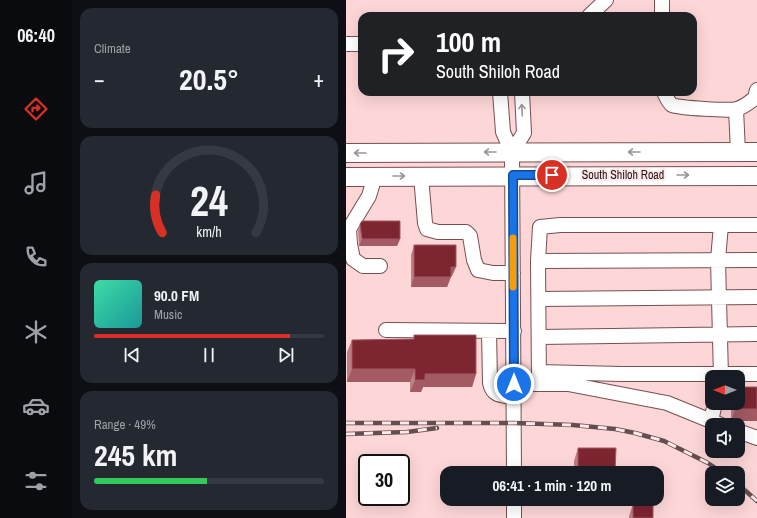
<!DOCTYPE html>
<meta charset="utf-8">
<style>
:root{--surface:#171b24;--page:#242831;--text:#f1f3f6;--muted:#9ea1a6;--line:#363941;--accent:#d93025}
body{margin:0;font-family:"Archivo Narrow",sans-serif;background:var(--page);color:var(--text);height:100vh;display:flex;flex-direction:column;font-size:15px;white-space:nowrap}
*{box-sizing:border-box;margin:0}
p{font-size:13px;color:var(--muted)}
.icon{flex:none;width:22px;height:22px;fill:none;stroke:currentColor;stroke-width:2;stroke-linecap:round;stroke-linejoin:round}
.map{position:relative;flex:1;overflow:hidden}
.details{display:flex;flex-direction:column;gap:8px;padding:8px;background:#0d0f14;width:274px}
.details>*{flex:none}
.top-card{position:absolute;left:12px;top:12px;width:339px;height:84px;border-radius:12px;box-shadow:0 4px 16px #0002;background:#202124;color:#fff;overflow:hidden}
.needle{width:26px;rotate:270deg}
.tools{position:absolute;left:359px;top:370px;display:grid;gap:8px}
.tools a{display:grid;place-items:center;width:40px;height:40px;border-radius:8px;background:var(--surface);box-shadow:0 4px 16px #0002;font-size:20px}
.speed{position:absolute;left:12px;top:454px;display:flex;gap:8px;font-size:20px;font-weight:700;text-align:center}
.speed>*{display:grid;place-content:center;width:52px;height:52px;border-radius:50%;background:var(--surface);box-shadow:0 4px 16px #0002;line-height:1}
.speed .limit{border:2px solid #111;border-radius:6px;background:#fff;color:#111}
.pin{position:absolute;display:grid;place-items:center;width:34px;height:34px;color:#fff;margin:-17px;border:2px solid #fff;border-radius:50%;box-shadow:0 1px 4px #0007}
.me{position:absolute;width:44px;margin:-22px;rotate:0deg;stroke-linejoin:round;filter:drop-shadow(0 0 3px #0008)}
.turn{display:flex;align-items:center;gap:14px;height:84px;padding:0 12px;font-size:18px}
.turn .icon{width:52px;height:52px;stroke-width:2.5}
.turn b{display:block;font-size:28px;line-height:34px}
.big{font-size:30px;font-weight:800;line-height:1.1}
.details .widget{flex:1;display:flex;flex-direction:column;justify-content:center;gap:6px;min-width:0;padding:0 14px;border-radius:12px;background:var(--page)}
.details .dial{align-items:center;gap:0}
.dial svg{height:104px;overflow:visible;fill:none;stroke:var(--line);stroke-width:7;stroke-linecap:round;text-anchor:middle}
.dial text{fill:var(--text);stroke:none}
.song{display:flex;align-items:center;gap:12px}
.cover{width:48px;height:48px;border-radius:6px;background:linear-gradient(135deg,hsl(160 70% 55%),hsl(180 70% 35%))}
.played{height:4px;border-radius:2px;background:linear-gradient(90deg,var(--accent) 85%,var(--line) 85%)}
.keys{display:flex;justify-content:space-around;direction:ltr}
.heat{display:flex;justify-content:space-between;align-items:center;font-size:22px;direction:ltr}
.charge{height:6px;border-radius:3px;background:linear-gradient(90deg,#34c759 49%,var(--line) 0)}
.trip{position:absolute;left:94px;top:466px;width:224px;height:40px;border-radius:12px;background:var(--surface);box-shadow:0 4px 16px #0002;font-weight:800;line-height:40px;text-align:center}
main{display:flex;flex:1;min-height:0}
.dock{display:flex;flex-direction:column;width:72px;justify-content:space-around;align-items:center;background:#090b0e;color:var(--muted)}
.dock .icon{width:28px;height:28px}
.dock .active{color:var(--accent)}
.dock b{font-size:18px;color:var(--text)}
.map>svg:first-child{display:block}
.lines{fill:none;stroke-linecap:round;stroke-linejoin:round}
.minor-casing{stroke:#784f51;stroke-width:16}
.major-casing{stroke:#784f51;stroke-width:20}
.minor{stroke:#fff;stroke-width:14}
.major{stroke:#fff;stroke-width:18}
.rail-casing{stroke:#654e4f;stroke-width:4.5}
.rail{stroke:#fde9e9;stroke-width:3;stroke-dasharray:9;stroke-linecap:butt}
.wall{fill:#bd7e84}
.shaded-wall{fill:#a35a63}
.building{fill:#7d2531;stroke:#a35a63}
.oneway{stroke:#9d9596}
.route-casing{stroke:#114b97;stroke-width:10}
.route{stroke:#1a73e8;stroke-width:7}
.slow{stroke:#f59e0b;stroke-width:7}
.labels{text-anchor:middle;stroke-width:4;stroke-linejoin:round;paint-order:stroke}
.street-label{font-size:12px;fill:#251415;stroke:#fde9e9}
</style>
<main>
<nav class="dock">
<b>06:40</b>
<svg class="icon active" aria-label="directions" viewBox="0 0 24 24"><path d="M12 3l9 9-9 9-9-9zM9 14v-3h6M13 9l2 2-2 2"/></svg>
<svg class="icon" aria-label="music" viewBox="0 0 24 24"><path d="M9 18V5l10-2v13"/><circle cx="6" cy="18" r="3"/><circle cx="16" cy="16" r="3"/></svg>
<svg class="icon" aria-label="phone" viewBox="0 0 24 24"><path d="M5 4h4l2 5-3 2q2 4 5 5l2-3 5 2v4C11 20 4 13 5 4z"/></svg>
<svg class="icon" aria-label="climate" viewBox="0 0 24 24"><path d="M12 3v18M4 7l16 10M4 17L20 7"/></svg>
<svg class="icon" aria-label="car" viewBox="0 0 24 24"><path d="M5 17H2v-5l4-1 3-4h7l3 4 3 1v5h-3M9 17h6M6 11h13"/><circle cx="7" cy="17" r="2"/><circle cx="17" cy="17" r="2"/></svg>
<svg class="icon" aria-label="filters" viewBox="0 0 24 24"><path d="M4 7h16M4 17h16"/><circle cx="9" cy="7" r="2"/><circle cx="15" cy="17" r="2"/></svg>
</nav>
<section class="details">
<div class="widget"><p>Climate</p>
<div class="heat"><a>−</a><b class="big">20.5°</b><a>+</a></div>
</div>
<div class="widget dial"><svg viewBox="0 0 100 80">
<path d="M14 69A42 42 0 1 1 86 69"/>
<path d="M14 69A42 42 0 0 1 9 40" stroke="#d93025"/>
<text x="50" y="56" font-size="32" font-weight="700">24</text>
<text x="50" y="72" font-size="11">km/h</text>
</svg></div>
<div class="widget">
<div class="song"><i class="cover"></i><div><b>90.0 FM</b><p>Music</p></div></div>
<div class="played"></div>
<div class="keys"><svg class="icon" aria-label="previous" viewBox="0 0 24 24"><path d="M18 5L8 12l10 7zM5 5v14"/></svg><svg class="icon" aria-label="pause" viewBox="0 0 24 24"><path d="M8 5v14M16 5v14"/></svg><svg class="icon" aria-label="next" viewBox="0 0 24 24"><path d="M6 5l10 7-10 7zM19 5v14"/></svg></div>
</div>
<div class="widget"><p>Range · 49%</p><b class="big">245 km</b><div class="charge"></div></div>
</section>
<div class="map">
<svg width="411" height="518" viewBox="0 0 411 518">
<rect width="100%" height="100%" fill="#fdd6d7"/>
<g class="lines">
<defs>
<path id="minor" d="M316,0V16
M243,16L260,0
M0,44H16
M154,92L157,132L166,152L168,473
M318,92C320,96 322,102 326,105C334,108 383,111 391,109C398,107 404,102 409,98L411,90
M390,109L392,152
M166,152L178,133L176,92
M29,176L23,196L3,229L4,244L7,259L17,266H34
M75,176L79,223L81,229L92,232H120L124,236L128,260L132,270L147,273H167
M192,261L411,260
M193,299L411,297
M40,330L168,331
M143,331L144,383C147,397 156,395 168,397
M193,337L411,334
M193,372L275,374H411
M375,377L372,260L375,225
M168,384H222L321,403L375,425
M193,384L192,261L194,227L214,225H411
M365,421L369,403
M392,431L411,438
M168,499V518"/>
<path id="major" d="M0,153L411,152
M0,177L411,176"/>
</defs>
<use href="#minor" class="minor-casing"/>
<use href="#major" class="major-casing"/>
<use href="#minor" class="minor"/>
<use href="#major" class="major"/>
<defs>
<path id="rail" d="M0,423H168L227,425L269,429L289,433L318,441L362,463L377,473
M0,434L61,432L91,428
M392,484L411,501"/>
</defs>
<use href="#rail" class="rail-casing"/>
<use href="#rail" class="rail"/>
</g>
<path class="wall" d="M14,224L54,239L51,246H13L12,231Z
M68,245L106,276H105L101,287H65V255Z
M68,335L130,374L126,387H77L75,392H64V382H1V352L6,340L67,339Z
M385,403H392L385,421Z
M232,448L269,473H228V461Z
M287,504L307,518H283V516Z"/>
<path class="shaded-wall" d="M16,239H54L51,246H13Z
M105,267H110L106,276H101Z
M68,277H105L101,287H65Z
M6,369H69L64,382H1Z
M79,374H130L126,387H77L75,392H64L69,380Z
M389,409H411V421H385Z
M232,472L269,473H232Z"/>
<path class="building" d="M16,221H54V239H16L14,224Z
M68,245H110V267H105V277H68Z
M68,335H130V374H79V380H69V369H6V340L68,339Z
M392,387H411V409H389V403H392Z
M232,448H270L269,473L232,472Z
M287,504H307V518H287Z"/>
<defs><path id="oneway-shaft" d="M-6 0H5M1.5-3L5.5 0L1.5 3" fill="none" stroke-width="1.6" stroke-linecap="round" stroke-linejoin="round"/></defs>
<g class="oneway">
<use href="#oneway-shaft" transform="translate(176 110) rotate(-93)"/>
<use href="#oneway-shaft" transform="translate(144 152) rotate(180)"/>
<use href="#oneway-shaft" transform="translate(288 152) rotate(180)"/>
<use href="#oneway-shaft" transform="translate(14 153) rotate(180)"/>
<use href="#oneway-shaft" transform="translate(337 175)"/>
<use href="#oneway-shaft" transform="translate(53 176)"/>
</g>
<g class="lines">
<defs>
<path id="route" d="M168,384L167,175H206"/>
</defs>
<use href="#route" class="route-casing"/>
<use href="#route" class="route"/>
<path class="slow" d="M167,238V287"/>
</g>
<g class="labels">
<g class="street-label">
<text x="277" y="179">South Shiloh Road</text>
</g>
</g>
</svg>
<div class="tools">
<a><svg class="needle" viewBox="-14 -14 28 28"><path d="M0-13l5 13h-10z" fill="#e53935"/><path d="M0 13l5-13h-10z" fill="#9ea1a6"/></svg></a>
<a><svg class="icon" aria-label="sound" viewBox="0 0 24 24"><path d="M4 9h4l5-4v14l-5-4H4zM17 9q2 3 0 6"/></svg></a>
<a><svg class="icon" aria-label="layers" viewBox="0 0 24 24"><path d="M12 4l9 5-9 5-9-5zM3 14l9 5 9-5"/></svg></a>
</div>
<div class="speed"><div class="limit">30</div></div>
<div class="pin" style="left:206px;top:175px;background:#d93025"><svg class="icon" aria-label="arrive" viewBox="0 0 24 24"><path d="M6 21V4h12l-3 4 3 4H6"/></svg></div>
<svg class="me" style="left:168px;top:384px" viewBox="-20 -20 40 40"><circle r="17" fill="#1a73e8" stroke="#fff" stroke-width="3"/><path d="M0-11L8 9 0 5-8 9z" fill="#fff"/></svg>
<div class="trip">06:41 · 1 min · 120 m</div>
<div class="top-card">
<div class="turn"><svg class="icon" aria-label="right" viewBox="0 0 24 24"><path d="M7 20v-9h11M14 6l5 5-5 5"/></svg><div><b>100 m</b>South Shiloh Road</div></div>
</div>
</div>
</main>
